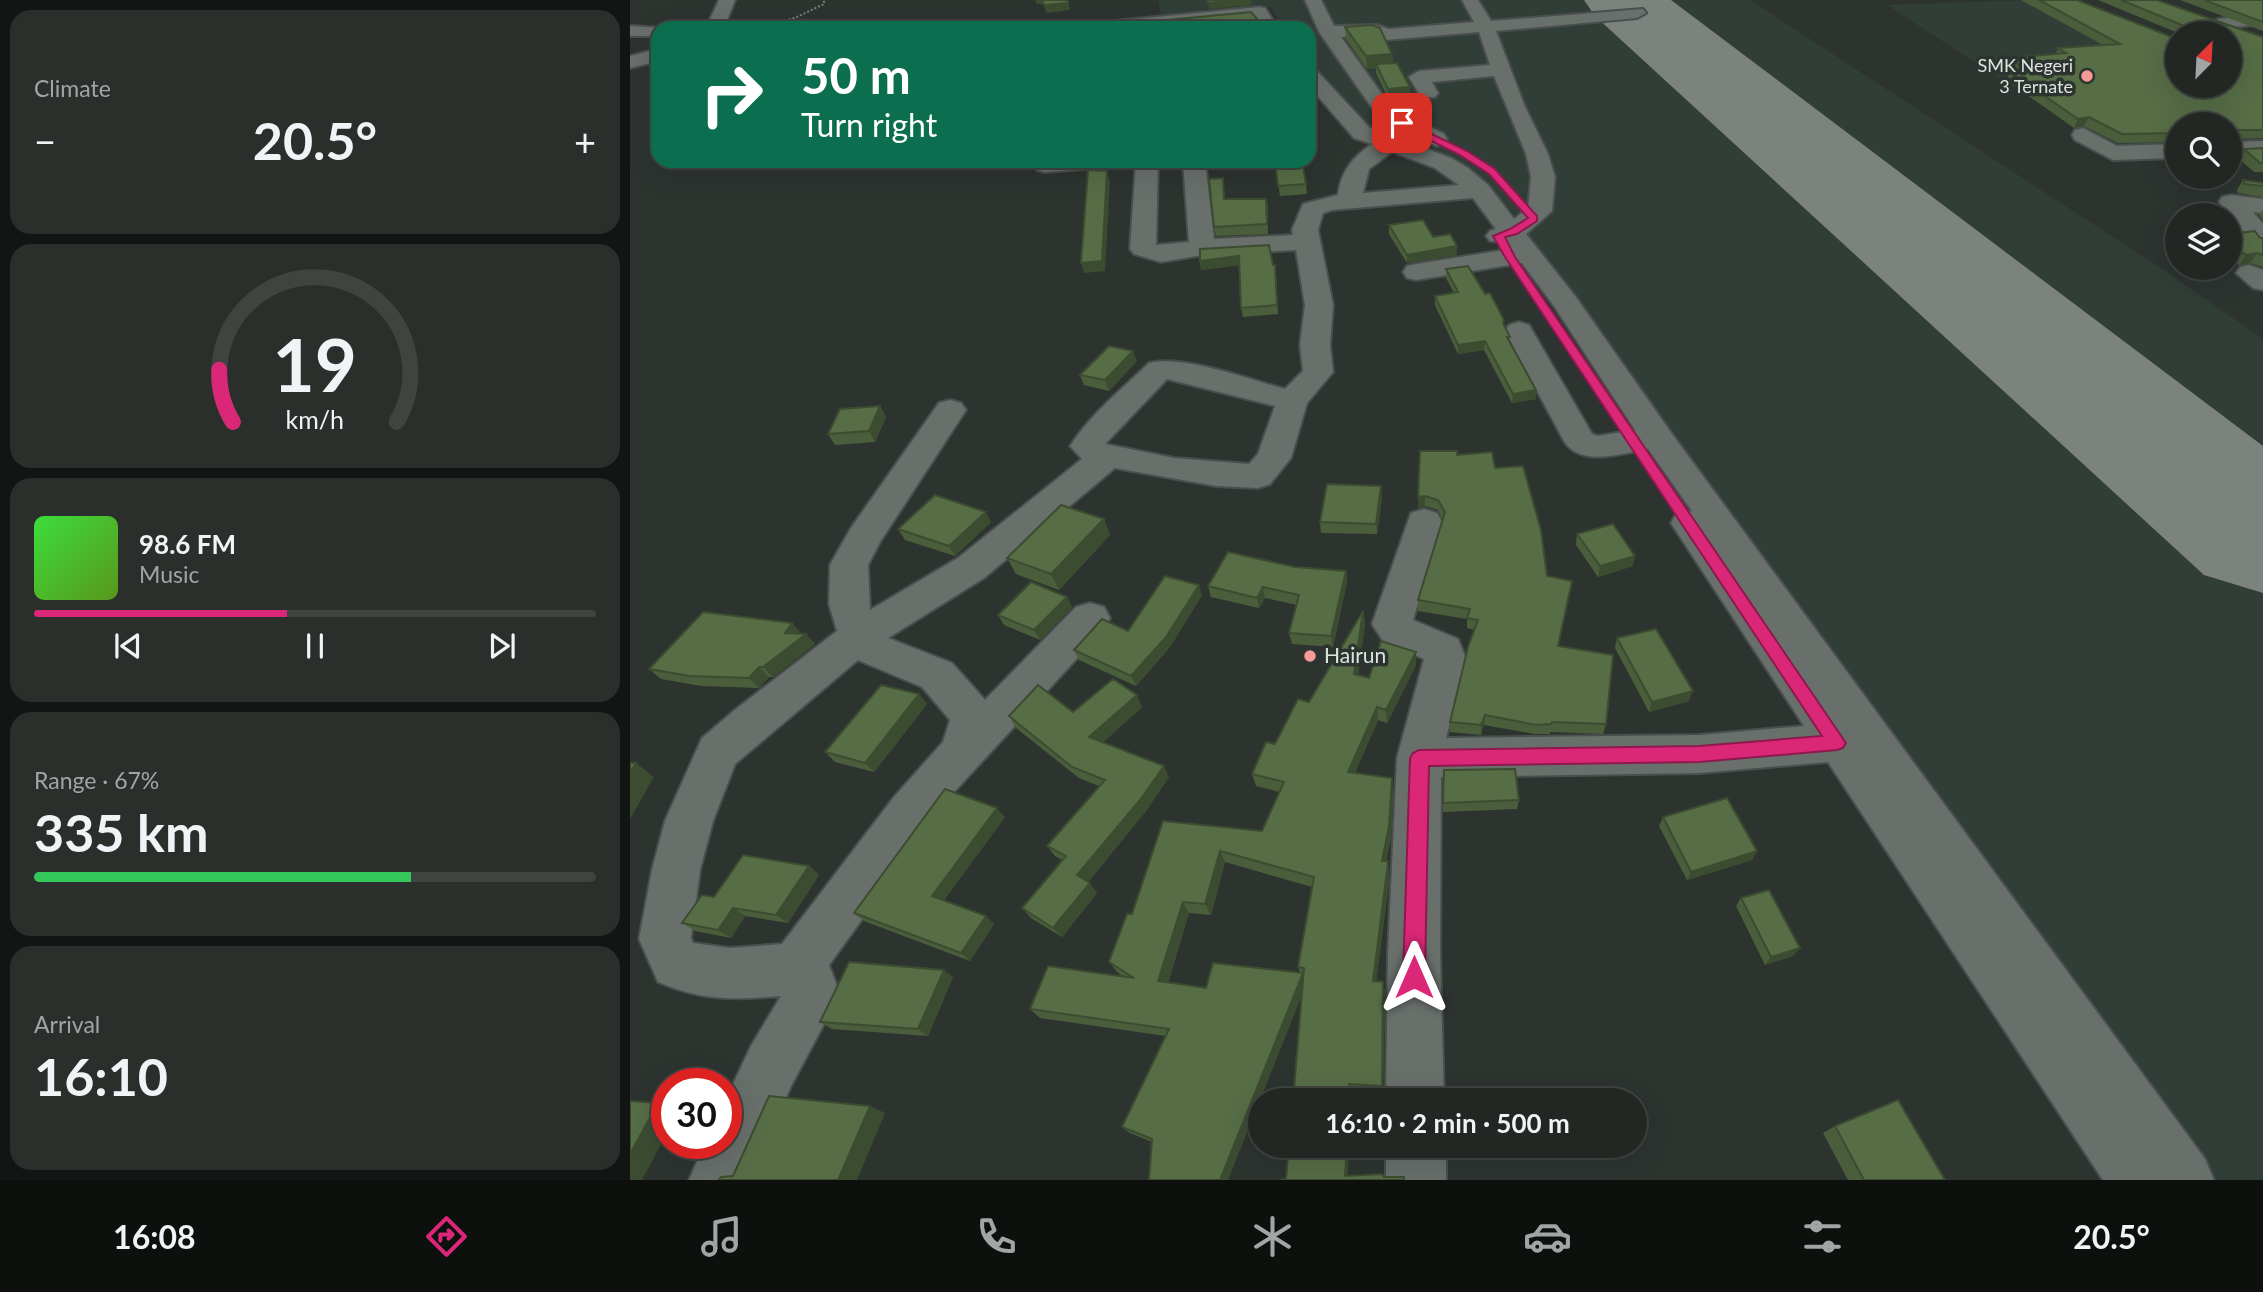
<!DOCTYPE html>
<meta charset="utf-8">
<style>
:root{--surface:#222724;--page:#2a2f2c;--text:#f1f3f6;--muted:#a2a5a6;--line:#3f4441;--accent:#db2777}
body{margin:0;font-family:Lato,sans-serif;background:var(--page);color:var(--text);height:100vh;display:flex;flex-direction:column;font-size:26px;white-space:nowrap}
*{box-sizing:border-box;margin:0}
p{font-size:23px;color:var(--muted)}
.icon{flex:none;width:38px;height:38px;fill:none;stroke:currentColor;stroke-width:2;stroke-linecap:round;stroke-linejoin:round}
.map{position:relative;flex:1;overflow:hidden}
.side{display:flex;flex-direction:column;gap:10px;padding:10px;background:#131514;width:630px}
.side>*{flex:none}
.hud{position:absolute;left:21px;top:21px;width:665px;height:147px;border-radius:21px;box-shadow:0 7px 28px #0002,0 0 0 2px var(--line);background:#0b6e4f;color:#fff;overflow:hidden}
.needle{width:46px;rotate:24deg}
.controls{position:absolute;left:1535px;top:21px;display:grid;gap:14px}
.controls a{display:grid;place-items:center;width:77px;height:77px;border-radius:50%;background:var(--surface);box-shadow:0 7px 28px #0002,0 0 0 2px var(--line);font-size:35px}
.speed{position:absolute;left:21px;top:1068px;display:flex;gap:14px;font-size:35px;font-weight:700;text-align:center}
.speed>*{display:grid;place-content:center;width:91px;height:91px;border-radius:50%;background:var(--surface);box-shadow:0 7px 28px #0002,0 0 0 2px var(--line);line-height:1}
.speed .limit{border:10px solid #d22;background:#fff;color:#111}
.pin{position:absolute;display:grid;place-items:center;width:60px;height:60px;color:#fff;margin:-30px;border-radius:14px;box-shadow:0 4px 10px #0006}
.me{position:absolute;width:77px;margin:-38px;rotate:0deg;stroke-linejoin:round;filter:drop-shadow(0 0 5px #0008)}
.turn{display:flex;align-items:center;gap:24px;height:147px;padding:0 35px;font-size:32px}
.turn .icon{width:91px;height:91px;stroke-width:2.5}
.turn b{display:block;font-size:49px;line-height:60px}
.big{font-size:52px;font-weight:700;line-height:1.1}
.side .widget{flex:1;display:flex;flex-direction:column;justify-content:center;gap:10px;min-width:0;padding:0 24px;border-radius:21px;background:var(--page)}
.side .dial{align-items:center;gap:0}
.dial svg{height:182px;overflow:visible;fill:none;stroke:var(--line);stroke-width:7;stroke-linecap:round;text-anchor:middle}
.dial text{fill:var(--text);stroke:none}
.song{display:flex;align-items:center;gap:21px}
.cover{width:84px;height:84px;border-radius:10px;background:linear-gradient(135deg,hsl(120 70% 55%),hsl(90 70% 35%))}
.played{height:7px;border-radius:4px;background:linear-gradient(90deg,var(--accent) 45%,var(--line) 45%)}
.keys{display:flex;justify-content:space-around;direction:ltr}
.heat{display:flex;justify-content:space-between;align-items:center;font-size:38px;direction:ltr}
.charge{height:10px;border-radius:5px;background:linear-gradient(90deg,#34c759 67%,var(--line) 0)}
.trip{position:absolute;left:618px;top:1088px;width:399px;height:70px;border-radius:35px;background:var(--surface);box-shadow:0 7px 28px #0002,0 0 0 2px var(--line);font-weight:700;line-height:70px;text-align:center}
.dock{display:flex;height:112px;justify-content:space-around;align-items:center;background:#0e100e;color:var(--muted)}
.dock .icon{width:49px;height:49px}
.dock .active{color:var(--accent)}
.dock b{font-size:32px;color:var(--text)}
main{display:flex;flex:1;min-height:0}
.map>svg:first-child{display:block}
.built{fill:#313e37}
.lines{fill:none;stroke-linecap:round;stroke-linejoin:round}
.runway{fill:#7c827e;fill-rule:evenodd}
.minor-casing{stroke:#494f4c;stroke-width:4}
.path{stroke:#7a807c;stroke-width:2;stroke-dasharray:2 2;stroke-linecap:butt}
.minor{fill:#69706c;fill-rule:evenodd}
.wall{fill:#4a5e3c;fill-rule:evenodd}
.shaded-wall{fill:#3c4c31}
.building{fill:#566d46;stroke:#3c4c31;stroke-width:2}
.route{fill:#db2777;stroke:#8e194d;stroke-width:2}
.poi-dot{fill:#f59b98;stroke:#2d3430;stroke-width:2.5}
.labels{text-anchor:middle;stroke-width:7;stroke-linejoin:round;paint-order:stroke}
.far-poi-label{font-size:18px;fill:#dee3e0;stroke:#2d3430;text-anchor:end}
.poi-label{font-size:21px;fill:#dee3e0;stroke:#2d3430;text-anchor:start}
</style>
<main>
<section class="side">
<div class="widget"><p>Climate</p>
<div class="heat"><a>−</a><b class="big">20.5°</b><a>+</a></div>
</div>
<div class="widget dial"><svg viewBox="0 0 100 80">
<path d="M14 69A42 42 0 1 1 86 69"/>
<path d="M14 69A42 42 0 0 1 8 46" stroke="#db2777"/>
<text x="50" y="56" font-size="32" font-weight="700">19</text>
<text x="50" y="72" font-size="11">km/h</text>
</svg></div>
<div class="widget">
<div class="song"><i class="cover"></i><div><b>98.6 FM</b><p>Music</p></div></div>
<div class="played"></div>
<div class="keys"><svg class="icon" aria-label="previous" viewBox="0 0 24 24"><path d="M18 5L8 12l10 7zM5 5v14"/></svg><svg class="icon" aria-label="pause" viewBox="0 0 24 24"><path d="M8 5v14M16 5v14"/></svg><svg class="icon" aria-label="next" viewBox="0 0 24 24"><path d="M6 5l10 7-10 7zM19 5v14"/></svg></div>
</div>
<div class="widget"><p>Range · 67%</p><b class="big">335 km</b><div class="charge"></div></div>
<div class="widget"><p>Arrival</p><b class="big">16:10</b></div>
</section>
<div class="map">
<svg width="1633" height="1180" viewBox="0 0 1633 1180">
<rect width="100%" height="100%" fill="#2d3430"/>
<path class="built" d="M528,0H1120L1535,271L1633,339V1180H1567L896,235L894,226L864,191L841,175L745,134L715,109L679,65V28H654L641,7L577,12V9H571V12L531,15Z
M1398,0L1547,86L1633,113V147L1600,149V124H1547V152L1488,155L1257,5Z"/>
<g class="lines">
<path class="runway" d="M954,0H1041L1633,446V593L1574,575L965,16Z"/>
<defs>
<path id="minor" d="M89,0H105L94,28H76Z
M675,0H691L704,26L746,25L759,29L844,22L832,0H848L861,21L1013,9L1016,13L1007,18L866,31L895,107L918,154L925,177L922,211L896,234L945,296L1042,434L1575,1159L1584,1180H1473L1198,762L1069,773L811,777L810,952L814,1101H756L758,952L767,758L794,659L753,641L742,624L781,513L794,509L807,513L812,522L783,620L828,639L836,659L816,738L1069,735L1174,726L1041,523L1046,514L1062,511L1018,449C992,453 951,468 934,441L875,331L879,325L889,322L899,325L962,434L968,436L1005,430L924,306L892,263L786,280L777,278L773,272L777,266L786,264L881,249L876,242L860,241L856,236L860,231L866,229L843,198L702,210L693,213L688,230L703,305L700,345L703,372L677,403L661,458L640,484L628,488L586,486L485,468L354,578L258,638L322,663L355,700L446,607L460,603L474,607L480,618L474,629L325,791L199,965L210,994L161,1086L120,1180H59L75,1143H96V1099L121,1046L151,996C105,1000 72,1001 28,982L9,939L22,870L35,821L72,738L106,709L207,631L199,604L200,565L221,528L309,403L320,400L331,403L336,410L250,542L238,565L240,610L328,558L452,459L440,446C461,414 492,389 519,363C552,354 621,380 655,389L673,371L670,345L675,305L666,250L572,255L531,262L504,254L500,249L506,161H528L526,245L559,242L553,161H575L584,239L663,235L662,230L673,204L708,195C711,171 723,157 742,144L724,138L679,86V68L686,70L740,128L821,158L838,168L858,185L884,219L898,208L901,177L896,154L864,76L802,82L808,93L805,97H791L779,77L789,71L860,65L849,32L756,40L743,35L711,37L761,107L814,134L817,139L814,144L806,146L747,115L689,32ZM762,152L805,168L829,185L733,193L739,169ZM537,379L645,406L628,454L619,464L544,458L475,444ZM228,660L292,687L320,720L313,742L264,797L152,944L100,948L63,943L61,938L70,870L83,821L105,764Z
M629,7L635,8L648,28H630L624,18L518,28L465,27L474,22Z
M1633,14V24L1588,29L1579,24L1588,19Z
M0,26L35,28H28V36H0Z
M28,49V61L0,68V56Z
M1453,128L1487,146L1547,144V158L1483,160L1445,140L1442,135L1445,130Z
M1633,141V155L1600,156V142Z
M406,161H476L473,166L465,168L415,172L407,170L404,165Z
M1601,195L1633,199V213L1623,212L1633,224V248L1624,245L1589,202L1592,197Z
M1619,265L1633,270V290L1623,288L1606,273L1610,267Z
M756,1146H816V1180H756Z"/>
</defs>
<use href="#minor" class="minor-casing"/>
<path class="path" d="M132,28L167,17L194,4V0"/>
<use href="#minor" class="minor"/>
</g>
<path class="wall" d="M1391,0H1447L1547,86L1600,33H1548L1468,0H1527L1633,37V138L1603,139L1600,145V124H1547V142L1488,143L1454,126L1444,128L1376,80L1380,72H1383L1373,66L1377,58L1426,54L1428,48L1473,45Z
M1550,0H1633V31Z
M715,27L762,54L763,63L780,87V96L758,98L746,73V68L737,69L716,39Z
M1633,148V172H1624L1608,158L1614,149Z
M645,161L676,184L677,194L650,196Z
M593,178L595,199H636L638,208V234L586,236L584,227Z
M1613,180L1633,183V197L1608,193L1607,190Z
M1633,210V220L1629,215Z
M759,225L803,237L827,255L777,263L759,234Z
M1600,234L1633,238V267L1620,263L1609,265L1600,258Z
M570,261L643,265L646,273L648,314L613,317L611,308L609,265L571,270Z
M816,269L855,294L874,320V324L880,343L906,390V399L882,403L854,350L828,354L805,305V296L824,293L816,278Z
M507,361L479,391L454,385L450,375Z
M250,406L256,417L245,442L205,445L198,434Z
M827,455L865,468L917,576L942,581L928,646L976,724L973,734L920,732V734H905L854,725L851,735L820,732V722L845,630L837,628V619L788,611V600L812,519L808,510L795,506L788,508V497Z
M752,497L747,534L691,533L690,522Z
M474,519L480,535L429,590L386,574L377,558Z
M361,522L325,556L275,540L268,529Z
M947,534L1003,566L968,577L946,545Z
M665,567L716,571L717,582L703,647L662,644L659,633L667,605L635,598L629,608L581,597L578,586Z
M572,595L540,647L506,686L449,660L444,650L498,631Z
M442,607L410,640L374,625L368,615Z
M733,611L735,624L728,675L739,678L786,665L757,723L748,720L725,773L763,791L761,838L756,861H758L759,882L746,981L755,991L753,1094L722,1091L721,1101H663L672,995L522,1142L500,1133L492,1127L536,1036L410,1018L400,1009L494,977L487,972L479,962L502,914L533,821L632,831L650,792L626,786L622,774L679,702ZM595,862L682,887L668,967L670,973L576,988L538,983L559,913L581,915Z
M162,623L171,634H176L185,644L143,677H139L129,688L71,686L31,679L19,669Z
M987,638L1059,701L1019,712L985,648Z
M289,694L297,704L244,772L205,762L195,752Z
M512,707L473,742L539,777L516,811L458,882L467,893L432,937L401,918L392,908L432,860L425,856L417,846L469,786L449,778L386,728L379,716Z
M814,770L889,800L887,809L813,812Z
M375,817L314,900L364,924L340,961L234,921L224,913Z
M1033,817L1127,851L1122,860L1057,880L1029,826Z
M179,866L189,875L158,923L115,916L101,938L65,931L52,923L84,897Z
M1111,898L1163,956L1135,965L1106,906Z
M323,977L298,1036L202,1029L190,1022Z
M1205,1126L1315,1180H1218L1193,1133Z"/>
<path class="shaded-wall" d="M405,0H412L413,4H407Z
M438,0L440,10L416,13L414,5Z
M610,0H621L622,5L579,9L578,3Z
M762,54L763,66L746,64V68L737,69L736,56Z
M780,87V96L758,98V89Z
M1459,117L1454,126L1444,128L1448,119Z
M477,171L480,181L475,271L454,273L451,263Z
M636,199L638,208V234L637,224Z
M827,246V255L777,263V255Z
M1627,253L1620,263L1609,265L1616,255Z
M609,256L610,265L571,270L570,261Z
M645,265L646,273L648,314L647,305Z
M855,341L854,350L828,354V345Z
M503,351L507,361L479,391L475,380Z
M906,390V399L882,403L883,394Z
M250,406L256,417L245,442L239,431Z
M751,486L752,497L747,534L746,524Z
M795,496V506L788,508V497Z
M356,512L361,522L325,556L319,546Z
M474,519L480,535L429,590L421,574Z
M1005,556L1003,566L968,577L970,566Z
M716,571L717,582L703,647L701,636Z
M569,585L572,595L540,647L506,686L501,676Z
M633,587L635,598L629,608L627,598Z
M437,597L442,607L410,640L404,630Z
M733,611L735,624L726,688L724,674Z
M162,623L171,633L164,643L155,633Z
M176,634L185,644L143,677L133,667Z
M786,652V665L757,723L756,710Z
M129,667L139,677L129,688L119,678Z
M1063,691L1059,701L1019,712L1022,702Z
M289,694L297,704L244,772L235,763Z
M507,695L512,707L466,749L459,737Z
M747,707L748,720L720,784L718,772Z
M855,715L854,725L851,735V725Z
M6,763L24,777L0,819V773Z
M534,766L539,777L516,811L455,886L447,875Z
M762,778L763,791L761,838L753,872L752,861Z
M367,808L375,817L311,904L302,896Z
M590,851L595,862L581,915L575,904Z
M1127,851L1122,860L1057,880L1061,872Z
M758,861L759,882L745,991L743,981Z
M179,866L189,875L158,923L146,915Z
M460,883L467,893L432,937L423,928Z
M553,902L559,913L535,991L528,981Z
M103,908L115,916L101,938L88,930Z
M356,916L364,924L340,961L331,953Z
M1170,948L1163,956L1135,965L1141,957Z
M314,970L323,977L298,1036L288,1029Z
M673,973L677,983L598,1180H590Z
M753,982L755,991L753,1094L752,1086Z
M719,1084L722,1091L721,1101H718Z
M28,1103L37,1106V1133L12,1180H0V1154Z
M240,1106L255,1113L227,1180H208Z
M717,1146H719L718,1180L715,1176Z"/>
<path class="building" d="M412,0H437L438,3L414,5Z
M577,0H610L578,3Z
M1409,0H1447L1547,39V86H1600V33H1553L1552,25L1491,0H1527L1633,37V130H1606L1603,140L1600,137V124H1547V133L1492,134L1459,117L1448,119L1380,72L1399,71L1377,58L1436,53L1428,48L1490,44Z
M1574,0H1633V22Z
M621,12L630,22L632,28H486L489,21L516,22Z
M742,25L750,28L762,54L736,56L715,27Z
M767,63L780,87L758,89L746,64Z
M1633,148V163H1630L1614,149Z
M645,161H672L676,184L648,186Z
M458,170L477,171L472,261L451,263Z
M593,178L594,199H636L637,224L584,227L579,179Z
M1613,180L1633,183V186L1615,184Z
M793,220L803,237L820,234L827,246L777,255L759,225Z
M1625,231L1630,238H1633V255L1627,253L1616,255L1600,244V234Z
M639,245L643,265H645L647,305L611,308L609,256L570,261V249Z
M838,266L855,294L860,293L874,320L873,323L880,337H877L906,390L883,394L855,341L828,345L805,296L828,292L816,269Z
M479,346L503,351L475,380L450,375Z
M250,406L239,431L198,434L210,409Z
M790,451H827V455L862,452L865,468L893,466L911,530L917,576L942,581L928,646L983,655L976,724L922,722L921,724L906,725L855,715L851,725L820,722L838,647L848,620L837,618L840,609L788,600L815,512L808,500L795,496L788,497Z
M697,484L751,486L746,524L690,522Z
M305,495L356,512L319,546L268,529Z
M431,505L474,519L421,574L377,558Z
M983,524L1005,556L970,566L947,534Z
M598,552L665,567L716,571L701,636L659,633L669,595L633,587L627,598L578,586Z
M535,576L569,585L536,637L501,676L444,650L472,619L498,631Z
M401,582L437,597L404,630L368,615Z
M733,611L724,674L739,678L751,641L786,652L756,710L747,707L718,772L762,778L759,826L752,861H758L757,871L743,981L753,982L752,1086L719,1084L718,1101H663L674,968L668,967L684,877L590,851L575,904L553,902L528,981L576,988L583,963L673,973L590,1180H519L522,1139L492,1127L539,1029L400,1009L418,966L504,978L479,962L497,914H502L533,821L632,831L654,782L622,774L636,742L645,744L668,699L679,702Z
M73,612L162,623L155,633L176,634L133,667H129L119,678L60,676L19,669Z
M1026,629L1063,691L1022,702L987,638Z
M483,679L507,695L459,737L534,766L510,800L447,875L460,883L423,928L392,908L436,856L417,846L475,780L442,767L379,716L408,685L443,712Z
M251,685L289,694L235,763L195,752Z
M0,763H6L0,773Z
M885,769L889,800L813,803L814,770Z
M315,789L367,808L302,896L356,916L331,953L224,913Z
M1097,798L1127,851L1061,872L1033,817Z
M113,855L179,866L146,915L103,908L88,930L52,923L72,895L84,897Z
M1139,890L1170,948L1141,957L1111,898Z
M219,962L314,970L288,1029L190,1022Z
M139,1096L240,1106L208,1180H89L91,1177L103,1176Z
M1268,1100L1315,1180H1234L1205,1126Z
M0,1101L28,1103L0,1154Z
M659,1146H717L715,1176L752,1174L754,1177H774V1180H650L656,1179Z"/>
<path class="route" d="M769,121H775L837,151L865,169L907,216V221L887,234L875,237L885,257L1216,743L1213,748L1207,750L1069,762L799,766L795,977L792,984L784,988L776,984L773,977L780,758L783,753L789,750L1069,746L1192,736L875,257L863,236L880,229L898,218L859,174L830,155L769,125Z"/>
<g class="poi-dot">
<circle cx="1457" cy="76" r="7"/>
<circle cx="680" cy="656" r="7"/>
</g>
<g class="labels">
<g class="far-poi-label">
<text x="1443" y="72">SMK Negeri<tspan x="1443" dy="21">3 Ternate</tspan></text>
</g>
<g class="poi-label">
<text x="694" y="663">Hairun</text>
</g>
</g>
</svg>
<div class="controls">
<a><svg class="needle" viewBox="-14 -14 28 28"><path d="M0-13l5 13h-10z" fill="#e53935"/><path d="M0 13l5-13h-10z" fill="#a2a5a6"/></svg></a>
<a><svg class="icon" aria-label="search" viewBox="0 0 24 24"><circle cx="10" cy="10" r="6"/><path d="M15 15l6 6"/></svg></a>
<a><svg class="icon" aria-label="layers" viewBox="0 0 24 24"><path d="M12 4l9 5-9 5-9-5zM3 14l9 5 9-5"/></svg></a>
</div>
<div class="speed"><div class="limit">30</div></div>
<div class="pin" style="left:772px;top:123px;background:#d93025"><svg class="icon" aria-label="arrive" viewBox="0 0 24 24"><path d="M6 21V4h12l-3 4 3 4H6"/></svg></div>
<svg class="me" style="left:784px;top:977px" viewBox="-20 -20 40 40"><path d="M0-17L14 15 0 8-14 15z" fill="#db2777" stroke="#fff" stroke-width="4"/></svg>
<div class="trip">16:10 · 2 min · 500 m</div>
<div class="hud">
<div class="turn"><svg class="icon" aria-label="right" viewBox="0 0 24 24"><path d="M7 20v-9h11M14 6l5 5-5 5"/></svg><div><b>50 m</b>Turn right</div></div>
</div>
</div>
</main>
<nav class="dock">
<b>16:08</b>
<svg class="icon active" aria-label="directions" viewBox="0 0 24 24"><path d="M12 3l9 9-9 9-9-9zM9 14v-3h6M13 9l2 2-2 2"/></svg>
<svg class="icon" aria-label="music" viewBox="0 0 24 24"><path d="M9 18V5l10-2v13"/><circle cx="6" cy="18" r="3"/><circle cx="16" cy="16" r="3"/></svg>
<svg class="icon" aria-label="phone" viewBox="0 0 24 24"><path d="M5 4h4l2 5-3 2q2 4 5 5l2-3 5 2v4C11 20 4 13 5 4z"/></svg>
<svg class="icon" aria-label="climate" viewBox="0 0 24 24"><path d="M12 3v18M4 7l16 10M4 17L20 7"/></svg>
<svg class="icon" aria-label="car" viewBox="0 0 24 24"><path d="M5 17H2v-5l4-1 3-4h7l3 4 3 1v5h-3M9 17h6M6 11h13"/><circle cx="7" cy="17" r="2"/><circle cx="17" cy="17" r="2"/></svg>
<svg class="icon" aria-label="filters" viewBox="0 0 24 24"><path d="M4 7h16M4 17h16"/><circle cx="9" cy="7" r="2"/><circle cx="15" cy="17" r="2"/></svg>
<b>20.5°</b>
</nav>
